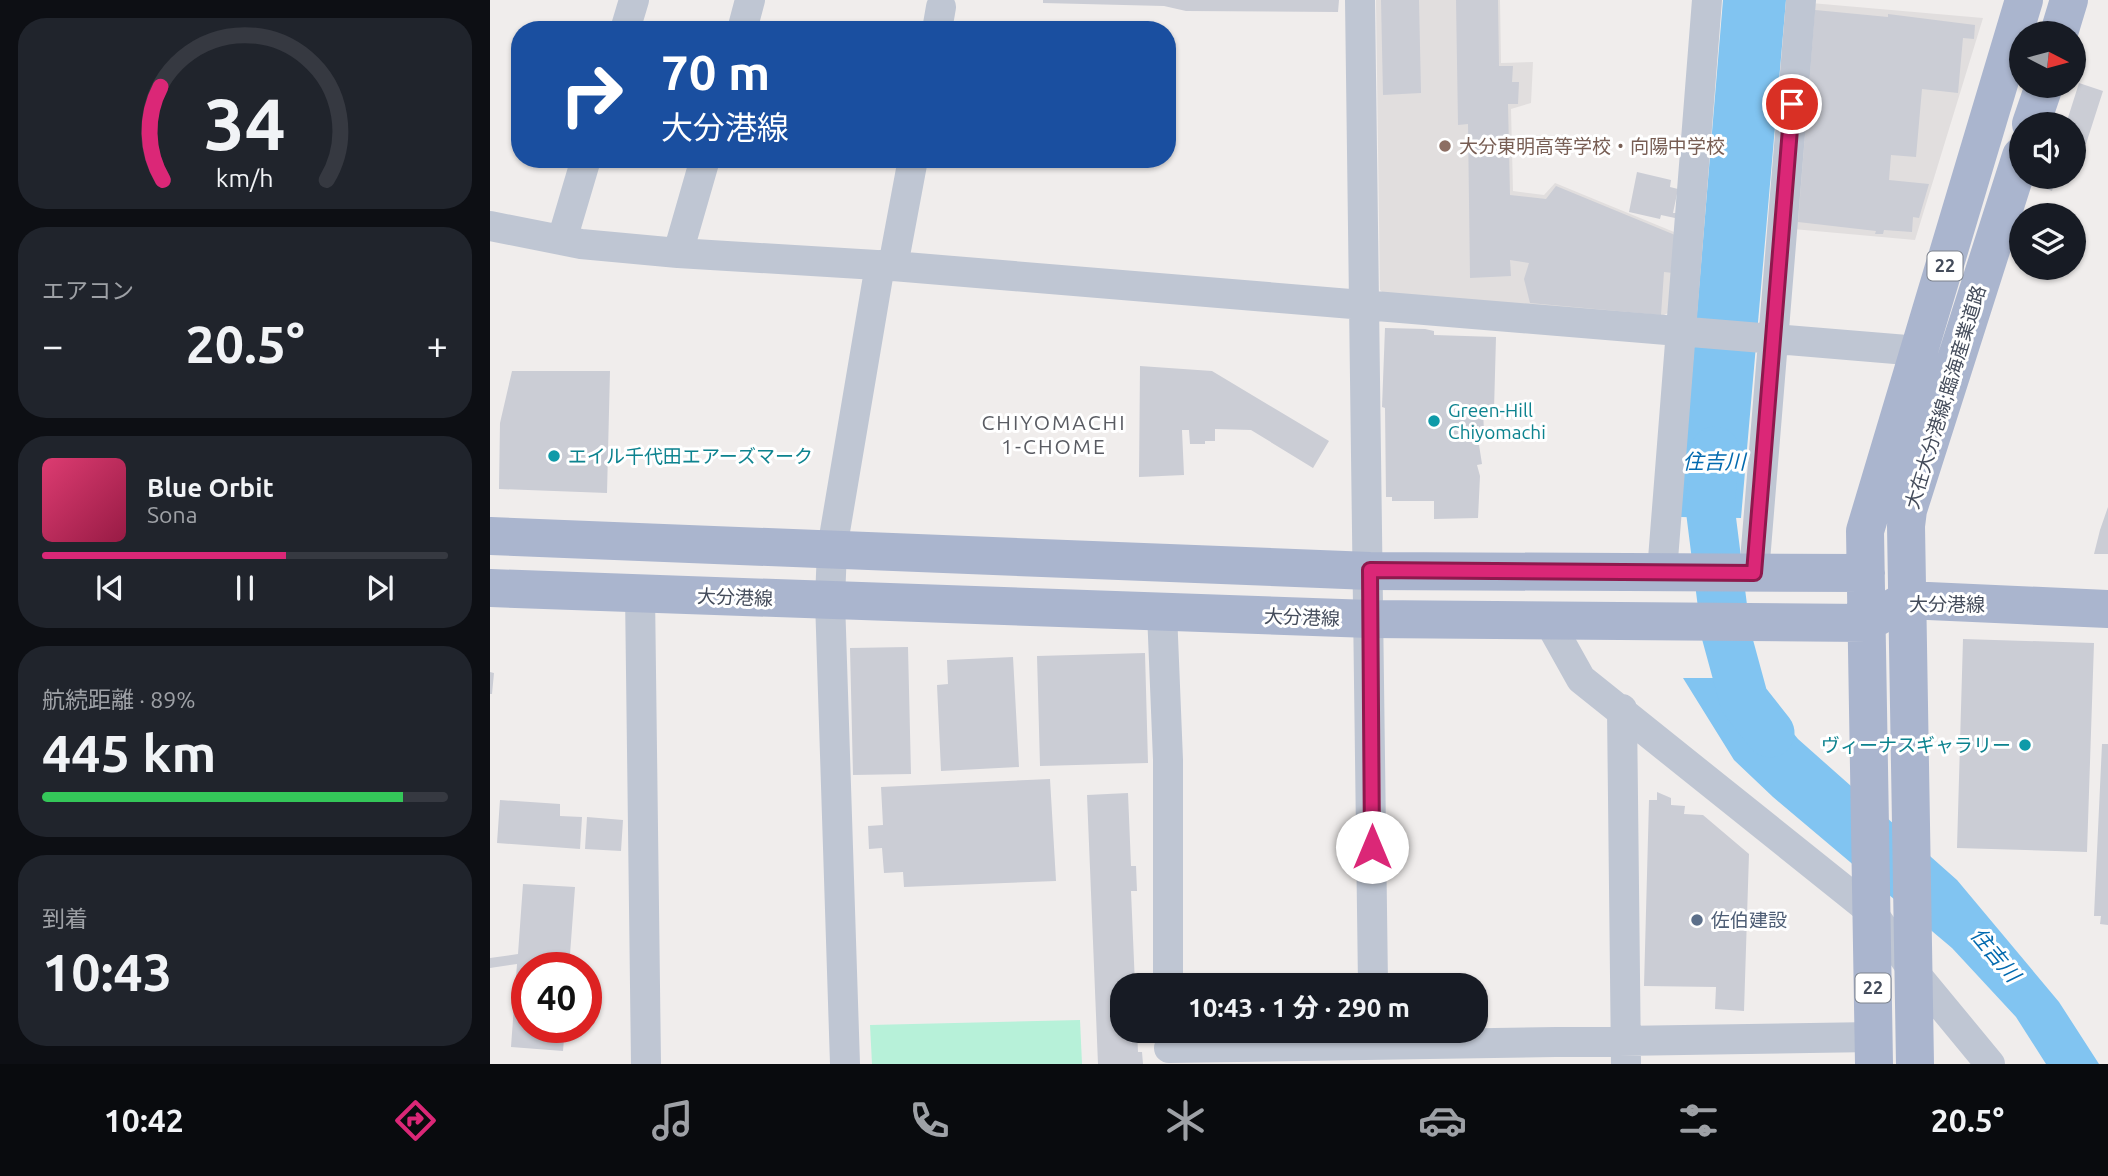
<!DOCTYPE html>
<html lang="ja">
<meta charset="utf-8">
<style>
:root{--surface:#171b24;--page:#20242c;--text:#f1f3f6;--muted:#9ea1a6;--line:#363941;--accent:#db2777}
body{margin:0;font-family:Ubuntu,"Noto Sans JP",sans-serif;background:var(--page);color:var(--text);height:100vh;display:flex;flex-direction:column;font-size:26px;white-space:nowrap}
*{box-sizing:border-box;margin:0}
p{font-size:23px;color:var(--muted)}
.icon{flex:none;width:38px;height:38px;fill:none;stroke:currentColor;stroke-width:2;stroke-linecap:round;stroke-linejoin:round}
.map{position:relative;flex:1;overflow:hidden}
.drawer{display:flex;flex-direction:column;gap:18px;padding:18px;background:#0d0f14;width:490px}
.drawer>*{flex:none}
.banner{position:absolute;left:21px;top:21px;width:665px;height:147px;border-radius:28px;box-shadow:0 2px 5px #0004;background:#1a4fa0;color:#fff;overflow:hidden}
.needle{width:46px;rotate:96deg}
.controls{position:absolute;left:1519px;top:21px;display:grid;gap:14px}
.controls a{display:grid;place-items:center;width:77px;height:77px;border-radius:50%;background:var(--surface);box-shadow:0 2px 5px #0004;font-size:35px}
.speed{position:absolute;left:21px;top:952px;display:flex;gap:14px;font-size:35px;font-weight:700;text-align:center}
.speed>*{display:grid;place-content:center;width:91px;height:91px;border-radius:50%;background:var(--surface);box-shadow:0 2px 5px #0004;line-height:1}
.speed .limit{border:10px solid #d22;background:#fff;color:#111}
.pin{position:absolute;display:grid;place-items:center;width:60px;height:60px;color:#fff;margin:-30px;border:4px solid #fff;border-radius:50%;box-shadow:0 2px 7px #0007}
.me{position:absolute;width:77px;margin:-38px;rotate:0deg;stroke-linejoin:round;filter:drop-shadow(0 0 5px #0008)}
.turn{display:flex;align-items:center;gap:24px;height:147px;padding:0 35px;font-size:32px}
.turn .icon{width:91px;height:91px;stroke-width:2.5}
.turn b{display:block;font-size:49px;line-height:60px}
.big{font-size:52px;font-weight:700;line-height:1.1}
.drawer .tile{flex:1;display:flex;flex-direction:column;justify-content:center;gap:10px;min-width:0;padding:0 24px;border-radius:28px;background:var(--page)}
.drawer .dial{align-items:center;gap:0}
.dial svg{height:182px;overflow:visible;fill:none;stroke:var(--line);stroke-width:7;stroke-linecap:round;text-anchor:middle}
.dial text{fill:var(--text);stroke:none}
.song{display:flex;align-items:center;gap:21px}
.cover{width:84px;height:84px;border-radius:10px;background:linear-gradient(135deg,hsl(340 70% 55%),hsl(340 70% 35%))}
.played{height:7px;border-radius:4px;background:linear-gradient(90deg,var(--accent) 60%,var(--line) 60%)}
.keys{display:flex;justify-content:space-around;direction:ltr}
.heat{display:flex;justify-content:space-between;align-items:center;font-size:38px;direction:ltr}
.charge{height:10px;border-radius:5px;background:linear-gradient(90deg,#34c759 89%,var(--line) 0)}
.trip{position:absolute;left:620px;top:973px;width:378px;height:70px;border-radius:28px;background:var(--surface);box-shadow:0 2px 5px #0004;font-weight:700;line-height:70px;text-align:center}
.menu{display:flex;height:112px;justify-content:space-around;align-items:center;background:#090b0e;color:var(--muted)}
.menu .icon{width:49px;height:49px}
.menu .selected{color:var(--accent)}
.menu b{font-size:32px;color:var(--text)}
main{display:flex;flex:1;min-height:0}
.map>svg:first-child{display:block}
.education{fill:#e1dede}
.green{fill:#b7f1d9}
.water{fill:#81c4f1}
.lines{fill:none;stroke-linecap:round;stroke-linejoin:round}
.river{stroke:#81c4f1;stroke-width:49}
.building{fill:#cbcdd5}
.minor{stroke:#bfc6d3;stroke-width:30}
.major{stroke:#aab5ce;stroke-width:38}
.route-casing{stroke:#8e194d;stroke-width:18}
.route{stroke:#db2777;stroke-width:12}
.education-dot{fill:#8d6e63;stroke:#fff;stroke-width:2.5}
.culture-dot{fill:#0f9aa8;stroke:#fff;stroke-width:2.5}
.service-dot{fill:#5c6f8a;stroke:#fff;stroke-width:2.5}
.labels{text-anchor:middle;stroke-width:6;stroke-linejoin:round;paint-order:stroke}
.shield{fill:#fff;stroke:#7c828c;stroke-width:2}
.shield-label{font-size:18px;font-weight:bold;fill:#444c5b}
.education-label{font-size:19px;fill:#785e54;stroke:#fff;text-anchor:start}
.street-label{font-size:19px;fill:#444c5b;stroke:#fff}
.culture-label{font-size:19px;fill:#0d838f;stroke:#fff;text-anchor:start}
.service-label{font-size:19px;fill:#4e5e75;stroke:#fff;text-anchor:start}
.neighbourhood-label{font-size:21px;letter-spacing:2px;fill:#595b62;stroke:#fff}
.water-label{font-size:21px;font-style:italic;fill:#036aaf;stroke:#fff}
</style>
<main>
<section class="drawer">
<div class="tile dial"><svg viewBox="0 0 100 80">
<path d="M14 69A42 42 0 1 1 86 69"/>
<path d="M14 69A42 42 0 0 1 13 28" stroke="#db2777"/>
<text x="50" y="56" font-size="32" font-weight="700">34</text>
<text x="50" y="72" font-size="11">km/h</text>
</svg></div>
<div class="tile"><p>エアコン</p>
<div class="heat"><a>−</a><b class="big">20.5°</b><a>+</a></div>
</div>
<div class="tile">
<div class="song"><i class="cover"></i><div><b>Blue Orbit</b><p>Sona</p></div></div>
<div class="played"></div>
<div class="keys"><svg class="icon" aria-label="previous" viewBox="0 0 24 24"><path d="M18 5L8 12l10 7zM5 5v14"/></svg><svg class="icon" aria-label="pause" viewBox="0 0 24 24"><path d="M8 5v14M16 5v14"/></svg><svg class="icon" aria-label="next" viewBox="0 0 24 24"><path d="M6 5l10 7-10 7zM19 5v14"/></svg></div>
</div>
<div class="tile"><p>航続距離 · 89%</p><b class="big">445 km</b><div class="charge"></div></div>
<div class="tile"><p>到着</p><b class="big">10:43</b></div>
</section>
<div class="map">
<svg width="1618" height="1064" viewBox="0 0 1618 1064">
<rect width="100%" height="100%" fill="#f0edec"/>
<path class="education" d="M886,0H1010L1011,63L1043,62L1041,103L1021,109L1023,191L1054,195L1065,183L1189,234L1182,311L1172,316L896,295L890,290Z
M1321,3L1493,18L1425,240L1303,229Z"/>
<path class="green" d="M590,1020L592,1064H382L380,1025Z"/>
<path class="water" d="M1233,0H1296L1251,518L1190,517Z
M1193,678H1265L1282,707L1308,739L1467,880L1569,1002L1609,1064H1556L1526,1017L1462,948L1283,797L1244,760Z"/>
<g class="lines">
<path class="river" d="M1225,451L1220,507L1236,634L1254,700L1280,733"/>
</g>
<path class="building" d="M553,0H849L848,12L696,11L674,6L553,3Z
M891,0H929L931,93L893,95Z
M966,0H1008L1009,66H1023L1022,82H1029L1028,104H1018L1020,195L1056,199L1066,186L1185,235L1183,273L1174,272L1171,315L1040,303L1034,279L1039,263L1020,260L1021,276L980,278L978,124L968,125Z
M1325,10L1398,17V14L1485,25L1484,39L1473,38L1468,93L1432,89L1426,157L1401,155L1399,180L1439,184L1429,218L1423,217L1422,232L1394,230L1393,234H1385L1386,231L1308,222Z
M1589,83L1613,91L1596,144L1584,140V124H1576Z
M1147,172L1181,180L1180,187L1188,189L1183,213H1186L1185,218L1171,215L1170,219L1139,212Z
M1560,177H1566L1562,191L1557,189Z
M895,328L935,329L944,331V335L1006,337L1004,410H993L994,432H987L992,464L987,465L990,476L988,518L944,519V501H902V497H896L895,408L892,407Z
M650,366L722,371L839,441L823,468L761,430L725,429V441H715V444H700L699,430H692L694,475L649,477Z
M22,371H120L117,493L9,489L10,423Z
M1618,507V554H1604L1610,530Z
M1473,639L1604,643L1597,852L1467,848Z
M418,647L421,774L363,775L360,648Z
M655,653L658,763L550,766L547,656Z
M523,657L529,767L451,771L447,685L458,684L457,660Z
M0,672L4,673L2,694H0Z
M1612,744H1618V925L1610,924L1611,916H1604Z
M560,779L566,881L414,887L413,872L394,873L392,848L379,849L378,826L393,825L391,787Z
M1167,792L1181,798V805L1195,806L1194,814L1213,815L1259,854L1254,1011L1225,1009L1226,987L1154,986L1159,800H1167Z
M638,793L641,866H646L647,891H641L645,985H632V1031H647L648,1052H652L653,1064H608L597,795Z
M10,800L70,804V816L92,817L90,849L7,843Z
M97,817L133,820L131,851L95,849Z
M33,884L85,887L79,968H37V1027H75L73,1051L21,1047L27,964L0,968V958L28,954Z"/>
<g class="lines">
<path class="minor" d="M870,0L883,985
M135,30L144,0
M252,30L260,0
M447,30L451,7
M0,226L91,244L188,253L403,266L1429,351
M72,240L96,159
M188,253L215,159
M403,266L423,159
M1172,572L1217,0
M1264,573L1311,0
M150,593L156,1064
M672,612L678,760V985
M1058,620L1091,679L1382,912L1424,972L1500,1064
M1132,709L1136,1064
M679,1048L1384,1037
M355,1064L340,600L342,549L390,265"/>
<path class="major" d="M1569,33L1579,0
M1541,124L1554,86
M0,536L880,571L1376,573
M0,588L880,619L1377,623L1416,600L1618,609
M1384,1064L1375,531L1534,0
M1425,1064L1416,526L1418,510L1531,156"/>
</g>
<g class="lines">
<defs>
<path id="route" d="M882,847L880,570L1264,573L1302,104"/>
</defs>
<use href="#route" class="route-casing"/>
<use href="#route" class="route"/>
</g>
<circle class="education-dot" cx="955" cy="146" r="7"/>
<g class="culture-dot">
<circle cx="944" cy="421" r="7"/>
<circle cx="64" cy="456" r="7"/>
<circle cx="1535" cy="745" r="7"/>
</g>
<circle class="service-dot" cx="1207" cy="920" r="7"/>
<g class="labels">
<g class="shield">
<rect x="1437.5" y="251.5" width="35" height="29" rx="5"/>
<rect x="1365.5" y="973.5" width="35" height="29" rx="5"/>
</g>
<g class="shield-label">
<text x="1455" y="272">22</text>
<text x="1383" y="994">22</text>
</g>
<g class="education-label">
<text x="969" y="153">大分東明高等学校・向陽中学校</text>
</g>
<g class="street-label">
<text transform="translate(1455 397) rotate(-73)" y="7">大在大分港線;臨海産業道路</text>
<text transform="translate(245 597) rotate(2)" y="7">大分港線</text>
<text x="1457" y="611">大分港線</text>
<text transform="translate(812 617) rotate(2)" y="7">大分港線</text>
</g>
<g class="culture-label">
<text x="958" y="417">Green-Hill<tspan x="958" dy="22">Chiyomachi</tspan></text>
<text x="78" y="463">エイル千代田エアーズマーク</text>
<text x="1521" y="752" text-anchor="end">ヴィーナスギャラリー</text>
</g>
<g class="service-label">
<text x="1221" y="927">佐伯建設</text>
</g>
<g class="neighbourhood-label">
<text x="564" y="430">CHIYOMACHI<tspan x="564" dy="24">1-CHOME</tspan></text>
</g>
<g class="water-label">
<text x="1224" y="469">住吉川</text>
<text transform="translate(1505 955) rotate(50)" y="7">住吉川</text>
</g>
</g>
</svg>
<div class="controls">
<a><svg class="needle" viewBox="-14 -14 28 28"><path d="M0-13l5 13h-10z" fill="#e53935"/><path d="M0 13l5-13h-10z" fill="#9ea1a6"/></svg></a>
<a><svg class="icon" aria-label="sound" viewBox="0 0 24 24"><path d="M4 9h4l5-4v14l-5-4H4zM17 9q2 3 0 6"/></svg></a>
<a><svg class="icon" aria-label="layers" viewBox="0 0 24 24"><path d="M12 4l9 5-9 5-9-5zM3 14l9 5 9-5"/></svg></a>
</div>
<div class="speed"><div class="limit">40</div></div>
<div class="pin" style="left:1302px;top:104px;background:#d93025"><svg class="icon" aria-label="arrive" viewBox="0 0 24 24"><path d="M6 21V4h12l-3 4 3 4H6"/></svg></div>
<svg class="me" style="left:882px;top:847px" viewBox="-20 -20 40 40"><circle r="19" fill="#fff"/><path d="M0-13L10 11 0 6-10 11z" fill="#db2777"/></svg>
<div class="trip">10:43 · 1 分 · 290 m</div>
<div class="banner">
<div class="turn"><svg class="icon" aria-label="right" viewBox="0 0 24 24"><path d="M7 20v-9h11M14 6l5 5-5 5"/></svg><div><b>70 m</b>大分港線</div></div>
</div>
</div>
</main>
<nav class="menu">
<b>10:42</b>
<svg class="icon selected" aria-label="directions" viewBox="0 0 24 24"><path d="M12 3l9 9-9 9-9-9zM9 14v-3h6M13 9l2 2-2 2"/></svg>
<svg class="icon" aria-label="music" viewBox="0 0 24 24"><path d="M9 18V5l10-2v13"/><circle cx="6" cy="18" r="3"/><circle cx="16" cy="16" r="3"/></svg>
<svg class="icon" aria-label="phone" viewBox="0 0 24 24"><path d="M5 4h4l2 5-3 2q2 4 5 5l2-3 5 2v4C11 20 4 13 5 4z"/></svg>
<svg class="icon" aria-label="climate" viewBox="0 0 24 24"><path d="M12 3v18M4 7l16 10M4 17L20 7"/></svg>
<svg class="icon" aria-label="car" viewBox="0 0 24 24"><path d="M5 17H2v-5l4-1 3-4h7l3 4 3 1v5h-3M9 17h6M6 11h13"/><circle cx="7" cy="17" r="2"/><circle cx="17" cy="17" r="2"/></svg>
<svg class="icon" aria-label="filters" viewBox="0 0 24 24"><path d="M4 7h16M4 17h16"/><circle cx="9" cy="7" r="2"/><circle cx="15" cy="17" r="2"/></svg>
<b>20.5°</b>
</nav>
